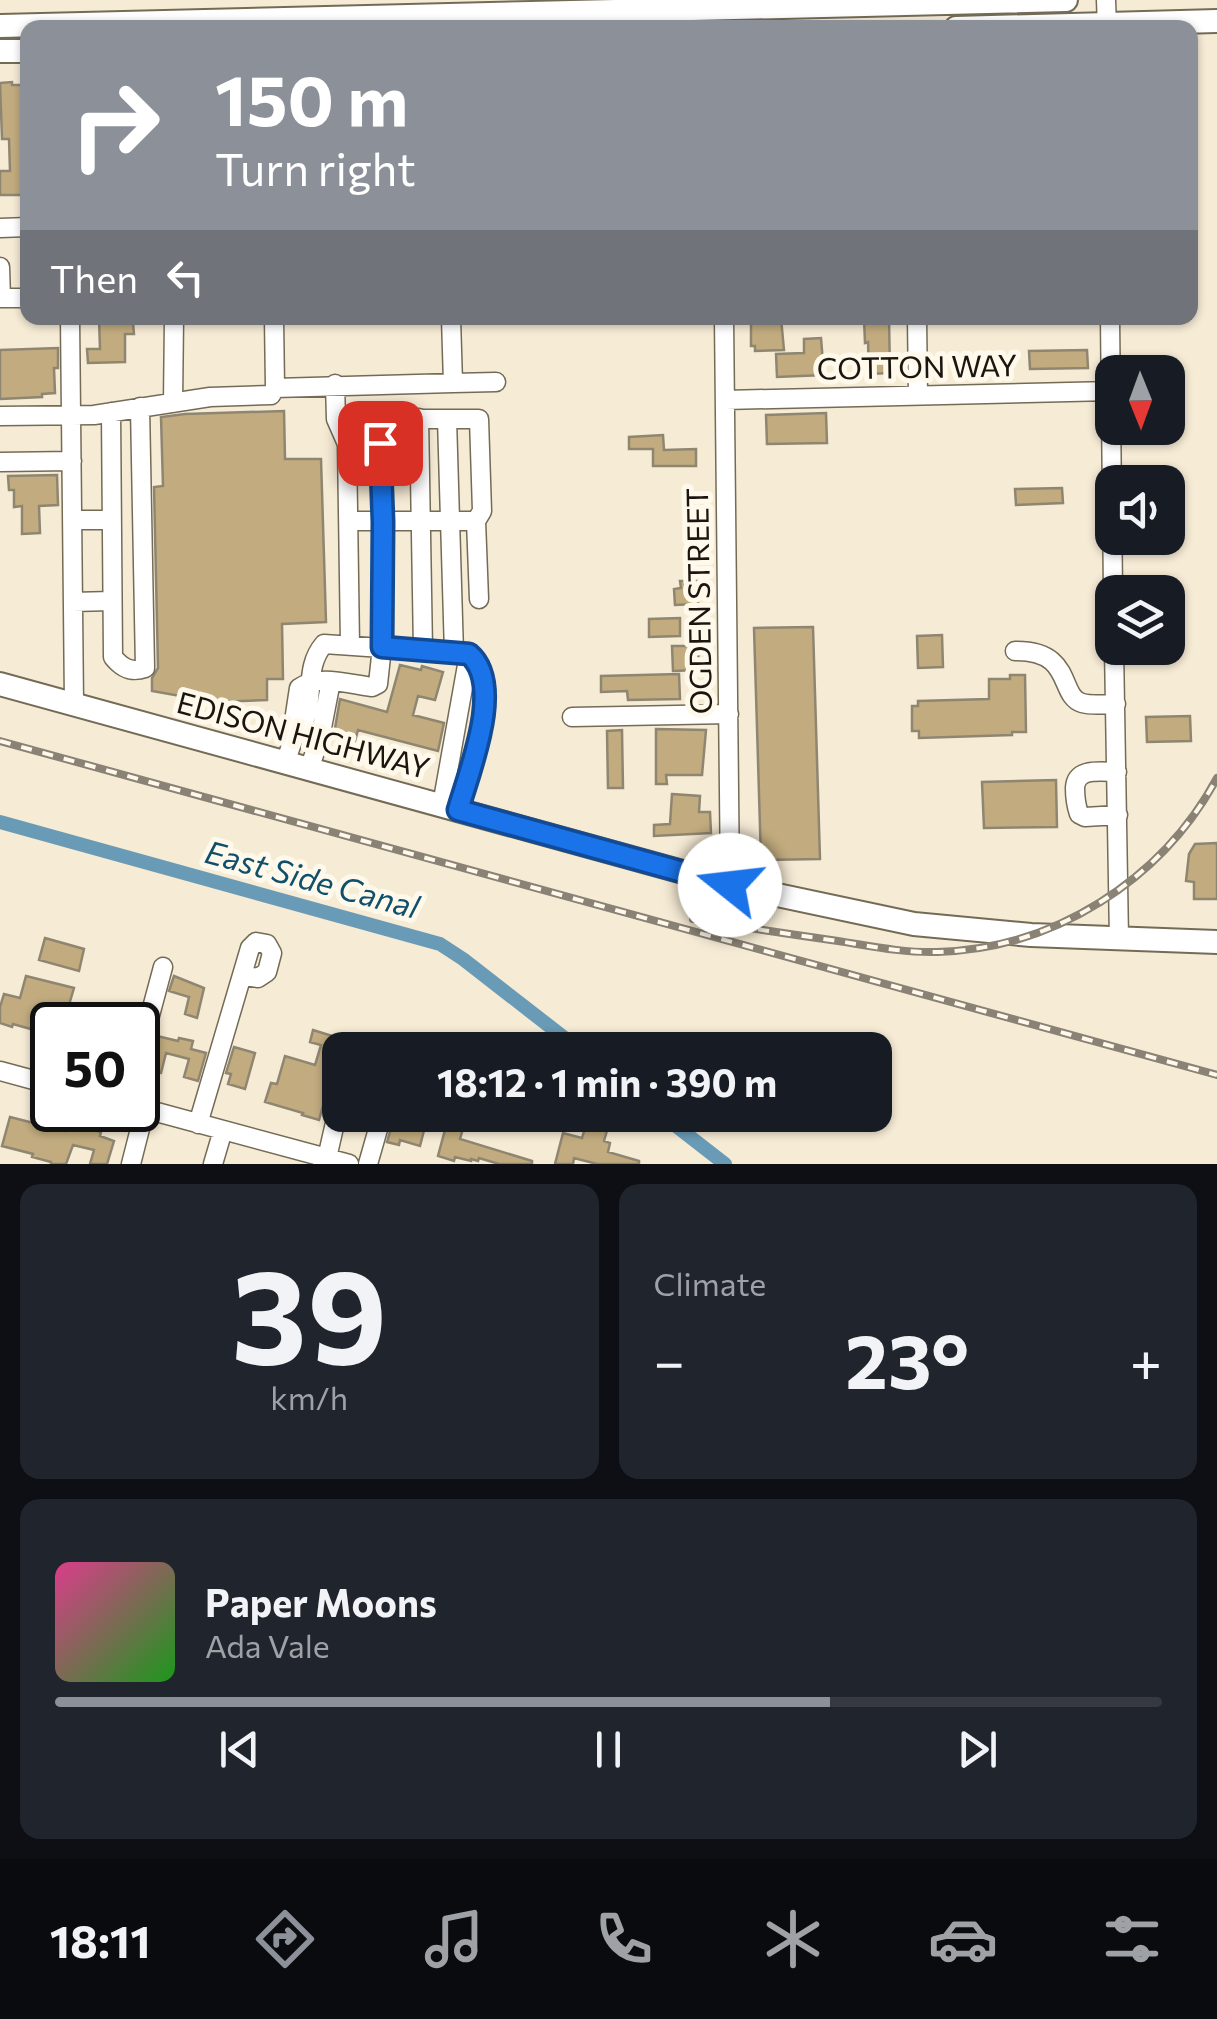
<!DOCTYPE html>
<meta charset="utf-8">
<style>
:root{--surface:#171b24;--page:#20242c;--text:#f1f3f6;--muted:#9ea1a6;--line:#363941;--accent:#8c9099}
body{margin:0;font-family:Commissioner,sans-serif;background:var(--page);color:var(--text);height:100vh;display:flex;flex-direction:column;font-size:38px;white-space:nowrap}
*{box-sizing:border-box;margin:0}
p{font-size:32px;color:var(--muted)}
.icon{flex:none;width:55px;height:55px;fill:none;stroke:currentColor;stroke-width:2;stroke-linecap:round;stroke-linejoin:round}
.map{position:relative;height:1164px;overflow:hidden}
.side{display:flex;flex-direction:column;gap:20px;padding:20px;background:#0d0f14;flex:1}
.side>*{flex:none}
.guide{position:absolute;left:20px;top:20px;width:1178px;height:305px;border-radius:20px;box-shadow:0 2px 8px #0004;background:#8c9099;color:#fff;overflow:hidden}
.needle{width:65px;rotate:179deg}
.buttons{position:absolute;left:1095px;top:355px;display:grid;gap:20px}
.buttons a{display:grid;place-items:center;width:90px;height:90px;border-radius:20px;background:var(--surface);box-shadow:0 2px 8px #0004;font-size:50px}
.speed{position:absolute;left:30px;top:1002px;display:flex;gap:20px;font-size:50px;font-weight:700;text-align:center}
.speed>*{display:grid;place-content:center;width:130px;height:130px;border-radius:50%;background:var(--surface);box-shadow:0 2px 8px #0004;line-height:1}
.speed .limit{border:5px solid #111;border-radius:15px;background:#fff;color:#111}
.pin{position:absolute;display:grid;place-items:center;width:85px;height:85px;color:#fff;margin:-42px;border-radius:20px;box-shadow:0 5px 15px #0006}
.me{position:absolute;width:110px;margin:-55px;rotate:286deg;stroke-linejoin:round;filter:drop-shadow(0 0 8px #0008)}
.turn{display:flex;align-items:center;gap:35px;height:210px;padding:0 30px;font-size:45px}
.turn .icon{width:130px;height:130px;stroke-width:2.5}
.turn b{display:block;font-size:70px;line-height:85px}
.then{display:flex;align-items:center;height:95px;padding:0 30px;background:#0003;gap:20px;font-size:38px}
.big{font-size:75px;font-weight:700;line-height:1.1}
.side .widget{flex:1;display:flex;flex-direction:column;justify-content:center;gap:15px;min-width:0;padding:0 35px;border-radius:20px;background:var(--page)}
.side .dial{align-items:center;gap:0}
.dial b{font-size:130px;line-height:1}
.song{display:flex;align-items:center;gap:30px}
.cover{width:120px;height:120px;border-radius:15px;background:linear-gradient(135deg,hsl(330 70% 55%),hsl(120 70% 35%))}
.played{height:10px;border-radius:5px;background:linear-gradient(90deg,var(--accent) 70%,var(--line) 70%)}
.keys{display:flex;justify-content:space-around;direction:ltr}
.heat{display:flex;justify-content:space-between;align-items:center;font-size:55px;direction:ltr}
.side .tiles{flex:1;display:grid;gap:20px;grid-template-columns:1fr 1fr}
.widget:last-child{grid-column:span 2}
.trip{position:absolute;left:322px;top:1032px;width:570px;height:100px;border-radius:20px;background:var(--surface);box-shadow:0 2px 8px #0004;font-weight:700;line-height:100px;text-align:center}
.tab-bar{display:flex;height:160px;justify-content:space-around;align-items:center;background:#090b0e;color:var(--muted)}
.tab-bar .icon{width:70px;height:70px}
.tab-bar .current{color:var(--accent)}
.tab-bar b{font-size:45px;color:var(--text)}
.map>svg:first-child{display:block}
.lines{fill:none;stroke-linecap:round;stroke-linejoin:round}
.canal{stroke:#6a9bb6;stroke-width:14}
.building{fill:#c2ac7f;stroke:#8f8672;stroke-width:2.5}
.minor-casing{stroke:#746b57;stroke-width:21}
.major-casing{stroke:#746b57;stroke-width:26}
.minor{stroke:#fff;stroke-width:18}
.major{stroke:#fff;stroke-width:22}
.rail-casing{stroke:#8a8274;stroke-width:8}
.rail{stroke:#fff9eb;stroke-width:4;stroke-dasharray:11;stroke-linecap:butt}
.route-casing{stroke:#114b97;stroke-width:25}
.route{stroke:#1a73e8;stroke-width:18}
.labels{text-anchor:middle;stroke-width:10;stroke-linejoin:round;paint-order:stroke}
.street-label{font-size:30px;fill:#1a160f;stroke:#fff9eb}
.water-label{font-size:32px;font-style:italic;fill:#11506d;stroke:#fff9eb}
</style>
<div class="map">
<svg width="1217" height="1164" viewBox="0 0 1217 1164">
<rect width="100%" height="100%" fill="#f6ebd5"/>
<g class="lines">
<path class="canal" d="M0,822L440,944L463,959L580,1050
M662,1115L725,1164"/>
</g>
<path class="building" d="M12,82V85H23V96H28V195H0V171H10L9,139H2L0,83Z
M99,318H124V323H133L134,334H125V362L88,363L87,349H100Z
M751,318H781L784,350L755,351V346H751Z
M864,318H889L890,373L869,374L868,342L865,343Z
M821,338L824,375L777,377L776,354L804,353V339Z
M58,348V368H54L55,393L42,394V397L0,399V350Z
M1087,350L1088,368L1030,369L1029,351Z
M284,411L285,459H321L326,622L282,624L283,679H267V700L214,702L152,691V678L158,668L154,487L163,486L161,417L185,414Z
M826,413L827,443L767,444L766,415Z
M663,435L664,450L696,449V466H653V449H629V437Z
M57,475L58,505L39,506L40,533L22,534V506L14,507V490H9L8,476Z
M1062,488L1063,503L1016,505L1015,489Z
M680,581H698V604L675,605L674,589L681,588Z
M680,618V636L649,637V619Z
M813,627L820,859L761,860L754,628Z
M942,635L943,667L918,668L917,636Z
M672,646H698L699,670L673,671Z
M400,665L421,670L422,666L443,672L435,700L418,696L413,715L444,723L438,751L358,730L355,741L334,734L340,699L387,712Z
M679,674L680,699L628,700L627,691L601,692V676Z
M1010,675H1025L1026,732H1012V735L919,738V731H912V706H918V701L989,699V679H1010Z
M1190,716L1191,741L1147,742L1146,717Z
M656,729L706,730L702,775H666L667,784H656Z
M622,730L623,788H608L607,731Z
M1056,780L1057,827L984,828L982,782Z
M672,794L700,796L699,812H710L711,833L654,836V825L670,824Z
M1217,843V899H1194V882L1186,881L1189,854L1195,844Z
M45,938L84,949L79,971L39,960Z
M26,976L74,988L63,1025H52V1035L13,1024L12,1027L0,1023V1007L4,994L20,998Z
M174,976L204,988L197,1018L185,1014L189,997L169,991Z
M313,1030L339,1038L333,1060H336L319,1120L302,1115L303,1113L265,1102L271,1083L277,1084L285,1056L315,1065L321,1045L310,1042Z
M157,1036L178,1041L179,1038L193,1041L191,1049L206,1053L198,1081L184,1077L189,1059L166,1053L161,1073L147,1069Z
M234,1047L255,1053L245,1089L228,1084L231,1074L226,1073Z
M395,1115H428L420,1146L400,1140L399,1145L387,1142Z
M449,1115H467L460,1139L532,1161V1164H499L479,1158L478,1161L471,1159V1161L455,1157L454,1161L438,1156Z
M10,1117L65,1131L68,1123L101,1132L100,1136L114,1141L107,1164H90L94,1150L73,1145L66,1164H51V1162L32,1157L33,1154L2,1146Z
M587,1121L608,1127L604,1141L610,1143L608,1152L639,1161V1164H597L574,1158L573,1164H555L563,1133L582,1138Z"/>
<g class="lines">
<defs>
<path id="minor" d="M1106,0L1107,28
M0,228L28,227
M0,267L1,298H28
M70,318L74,704
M724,318L730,885
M917,318L918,395
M1110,318L1113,592
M453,383L496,382
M335,384L336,419L347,444L350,645
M275,388L453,383L451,318
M725,400L1111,391
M173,403L174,318
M111,412L113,657C122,668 131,673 145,668L140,407
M0,416L94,415L210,397L271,395L275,388L274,318
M419,418L423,650
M0,462L72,461
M72,520H111
M350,521H383L381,443L389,419H447L454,653
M476,521L479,599
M73,602L111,601
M1114,648L1119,939
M1015,651C1074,650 1058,696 1082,703C1092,706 1105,704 1116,704
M572,717L729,714
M297,732L294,721L299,688C319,674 348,684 372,687L378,684L382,647L383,521H476L482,511L479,419H447
M285,762C289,753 292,741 297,732C303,721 300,732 305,719C314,693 305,666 324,644L469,654C505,685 469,771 458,810
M309,769L320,738L331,681
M1117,772C1101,772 1076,767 1075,788C1075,798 1076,805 1079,814L1085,817L1118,815
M442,805L469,654
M351,1050L352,1046
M138,1060L163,967
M0,1071L52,1085
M138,1107L349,1164
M198,1124L250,948L256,942L267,944L272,953L267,972L258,978L244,976
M327,1158L340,1101
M131,1164L145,1109
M213,1164L223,1130
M368,1164L382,1115"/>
<path id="major" d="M0,26L1066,0
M956,28L1217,21
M0,51H28
M0,684L730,885L914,924L1031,935L1217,942"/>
</defs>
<use href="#minor" class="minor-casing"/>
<use href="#major" class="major-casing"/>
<use href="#minor" class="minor"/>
<use href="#major" class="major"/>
<defs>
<path id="rail" d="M0,741L1217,1075
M693,919C741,927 789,934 838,941C870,946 904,953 937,952C1054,949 1162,880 1217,778"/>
</defs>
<use href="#rail" class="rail-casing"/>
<use href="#rail" class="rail"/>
</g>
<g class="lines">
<defs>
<path id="route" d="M380,443L383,522L382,647L469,654C505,685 469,771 458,810L730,885"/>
</defs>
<use href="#route" class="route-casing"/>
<use href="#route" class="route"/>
</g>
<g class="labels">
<g class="street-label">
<text transform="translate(917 368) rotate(-1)" y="10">COTTON WAY</text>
<text transform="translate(700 601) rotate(-91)" y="10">OGDEN STREET</text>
<text transform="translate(303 736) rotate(15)" y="10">EDISON HIGHWAY</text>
</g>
<g class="water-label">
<text transform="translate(312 880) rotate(15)" y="11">East Side Canal</text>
</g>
</g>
</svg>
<div class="buttons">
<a><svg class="needle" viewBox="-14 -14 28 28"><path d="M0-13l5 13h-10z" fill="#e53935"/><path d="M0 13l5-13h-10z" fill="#9ea1a6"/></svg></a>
<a><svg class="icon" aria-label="sound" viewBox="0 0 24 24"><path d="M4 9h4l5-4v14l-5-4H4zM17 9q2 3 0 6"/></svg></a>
<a><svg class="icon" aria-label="layers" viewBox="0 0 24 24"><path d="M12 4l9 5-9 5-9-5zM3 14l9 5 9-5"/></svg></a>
</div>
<div class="speed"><div class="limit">50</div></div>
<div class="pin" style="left:380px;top:443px;background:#d93025"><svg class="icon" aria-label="arrive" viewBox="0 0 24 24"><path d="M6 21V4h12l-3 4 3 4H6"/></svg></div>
<svg class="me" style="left:730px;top:885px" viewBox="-20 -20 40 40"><circle r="19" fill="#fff"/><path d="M0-13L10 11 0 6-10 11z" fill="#1a73e8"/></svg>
<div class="trip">18:12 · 1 min · 390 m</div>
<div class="guide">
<div class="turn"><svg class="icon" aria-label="right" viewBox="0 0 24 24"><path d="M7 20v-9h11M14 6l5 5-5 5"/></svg><div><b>150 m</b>Turn right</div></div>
<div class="then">Then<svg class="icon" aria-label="left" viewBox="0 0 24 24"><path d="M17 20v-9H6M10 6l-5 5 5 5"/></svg></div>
</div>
</div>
<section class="side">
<div class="tiles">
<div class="widget dial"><b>39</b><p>km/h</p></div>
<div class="widget"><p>Climate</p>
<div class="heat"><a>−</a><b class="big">23°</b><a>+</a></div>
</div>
<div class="widget">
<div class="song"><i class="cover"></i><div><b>Paper Moons</b><p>Ada Vale</p></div></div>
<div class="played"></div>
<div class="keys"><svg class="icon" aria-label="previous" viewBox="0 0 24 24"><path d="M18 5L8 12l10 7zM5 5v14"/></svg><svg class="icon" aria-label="pause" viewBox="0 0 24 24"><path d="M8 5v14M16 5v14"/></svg><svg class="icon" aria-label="next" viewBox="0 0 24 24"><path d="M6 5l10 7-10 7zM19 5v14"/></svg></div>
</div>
</div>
</section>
<nav class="tab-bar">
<b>18:11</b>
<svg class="icon current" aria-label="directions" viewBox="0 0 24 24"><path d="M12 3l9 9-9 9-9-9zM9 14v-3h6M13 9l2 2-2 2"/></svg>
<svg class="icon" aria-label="music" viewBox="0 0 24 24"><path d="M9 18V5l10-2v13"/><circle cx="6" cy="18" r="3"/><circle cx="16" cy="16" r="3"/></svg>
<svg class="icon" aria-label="phone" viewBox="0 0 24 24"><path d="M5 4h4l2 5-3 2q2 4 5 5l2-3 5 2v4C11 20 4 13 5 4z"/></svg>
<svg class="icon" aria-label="climate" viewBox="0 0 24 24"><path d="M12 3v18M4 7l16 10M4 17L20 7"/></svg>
<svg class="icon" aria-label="car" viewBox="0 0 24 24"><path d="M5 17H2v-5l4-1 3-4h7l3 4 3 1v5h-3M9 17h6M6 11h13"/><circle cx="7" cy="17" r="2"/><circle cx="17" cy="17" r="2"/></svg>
<svg class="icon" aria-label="filters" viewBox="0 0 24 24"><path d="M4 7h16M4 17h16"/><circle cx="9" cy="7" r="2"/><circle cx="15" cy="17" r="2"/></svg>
</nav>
